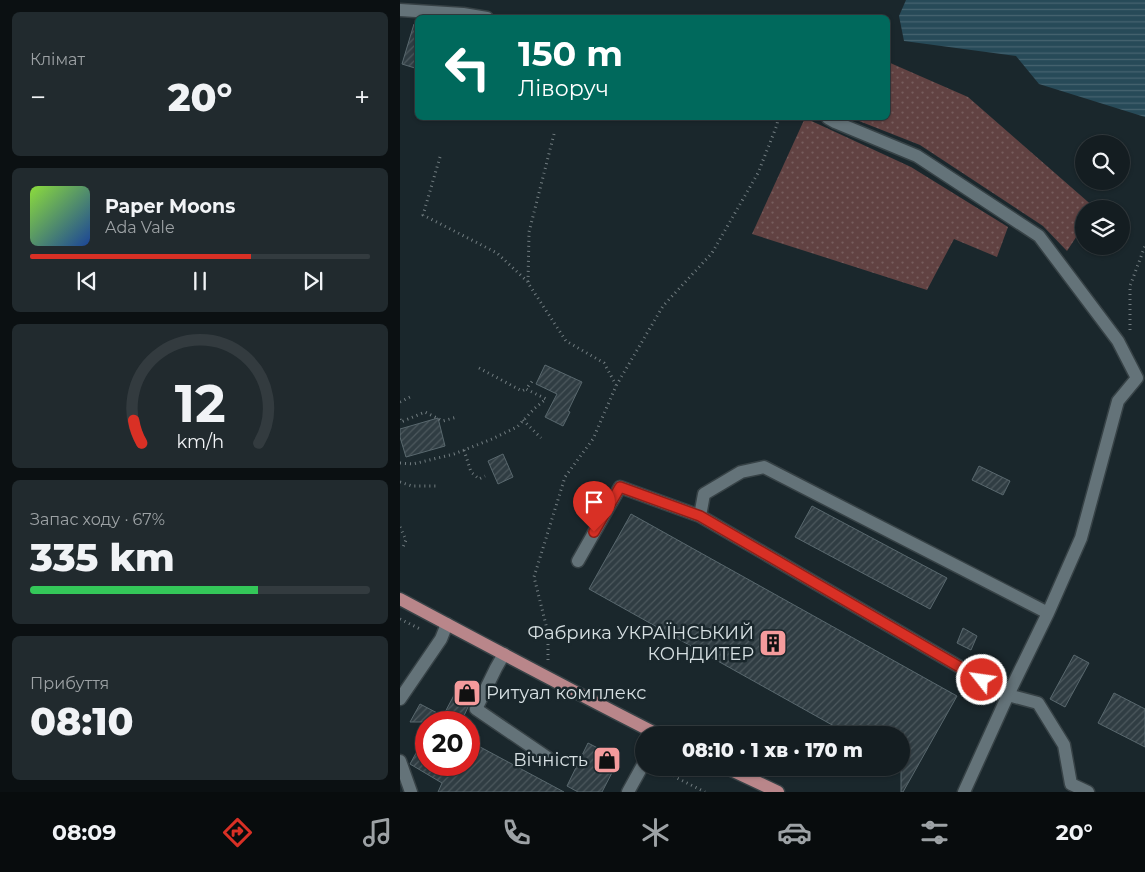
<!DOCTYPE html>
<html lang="uk">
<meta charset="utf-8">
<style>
:root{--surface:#141d21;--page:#212a2e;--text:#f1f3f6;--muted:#9da2a5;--line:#333b3f;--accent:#d93025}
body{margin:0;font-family:Montserrat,sans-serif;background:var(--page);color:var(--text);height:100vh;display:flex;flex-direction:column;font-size:19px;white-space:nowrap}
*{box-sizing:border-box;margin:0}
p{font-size:16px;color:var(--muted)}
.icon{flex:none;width:28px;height:28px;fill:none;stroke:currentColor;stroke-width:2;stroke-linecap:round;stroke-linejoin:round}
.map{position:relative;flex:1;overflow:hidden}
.side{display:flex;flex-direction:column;gap:12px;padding:12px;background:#0b1012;width:400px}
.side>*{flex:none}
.banner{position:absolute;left:15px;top:15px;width:475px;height:105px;border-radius:8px;box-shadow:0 1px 4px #0004,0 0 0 1px var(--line);background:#00695c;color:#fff;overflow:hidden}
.controls{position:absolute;left:675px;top:135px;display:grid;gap:10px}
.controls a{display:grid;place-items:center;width:55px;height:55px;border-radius:50%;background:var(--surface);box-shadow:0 1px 4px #0004,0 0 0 1px var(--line);font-size:25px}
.speed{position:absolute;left:15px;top:711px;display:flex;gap:10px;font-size:25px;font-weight:700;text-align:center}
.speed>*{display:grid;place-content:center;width:65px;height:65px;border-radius:50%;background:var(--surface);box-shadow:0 1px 4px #0004,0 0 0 1px var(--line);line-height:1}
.speed .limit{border:8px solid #d22;background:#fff;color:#111}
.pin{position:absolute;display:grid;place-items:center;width:42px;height:42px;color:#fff;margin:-51px -21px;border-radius:50% 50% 50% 0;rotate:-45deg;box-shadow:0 0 5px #0007}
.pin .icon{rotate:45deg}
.me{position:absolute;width:55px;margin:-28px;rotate:300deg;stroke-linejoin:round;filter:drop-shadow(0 0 4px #0008)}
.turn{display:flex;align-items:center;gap:18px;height:105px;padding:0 20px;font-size:22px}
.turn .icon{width:65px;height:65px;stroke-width:2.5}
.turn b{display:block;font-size:35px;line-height:42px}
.big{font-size:38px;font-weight:800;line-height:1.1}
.side .widget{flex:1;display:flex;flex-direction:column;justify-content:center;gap:8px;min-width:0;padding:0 18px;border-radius:8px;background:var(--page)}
.side .dial{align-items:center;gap:0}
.dial svg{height:130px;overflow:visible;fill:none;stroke:var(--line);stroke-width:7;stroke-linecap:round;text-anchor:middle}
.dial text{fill:var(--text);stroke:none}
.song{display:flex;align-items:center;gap:15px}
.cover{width:60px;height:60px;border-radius:8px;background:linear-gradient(135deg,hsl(90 70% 55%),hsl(220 70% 35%))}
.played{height:5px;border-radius:2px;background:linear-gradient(90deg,var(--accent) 65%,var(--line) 65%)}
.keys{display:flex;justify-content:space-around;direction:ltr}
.heat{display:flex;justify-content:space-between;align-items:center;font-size:28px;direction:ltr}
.charge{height:8px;border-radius:4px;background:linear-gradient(90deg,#34c759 67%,var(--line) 0)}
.trip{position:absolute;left:235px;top:726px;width:275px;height:50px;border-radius:25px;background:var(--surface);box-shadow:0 1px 4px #0004,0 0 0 1px var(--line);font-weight:800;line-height:50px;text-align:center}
.tab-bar{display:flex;height:80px;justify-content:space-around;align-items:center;background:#080c0d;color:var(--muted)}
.tab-bar .icon{width:35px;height:35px}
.tab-bar .current{color:var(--accent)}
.tab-bar b{font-size:22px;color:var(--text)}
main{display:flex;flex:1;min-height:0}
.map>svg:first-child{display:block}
.garden{fill:url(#garden-dots)}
.water{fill:url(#water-rules)}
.building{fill:url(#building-hatch);stroke:#59686e}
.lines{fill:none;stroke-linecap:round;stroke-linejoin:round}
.minor-casing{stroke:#374246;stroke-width:15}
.major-casing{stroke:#374246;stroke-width:15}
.path{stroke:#727d81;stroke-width:3;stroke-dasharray:1 4;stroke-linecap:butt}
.minor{stroke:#647379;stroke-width:12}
.major{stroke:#b9868a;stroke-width:12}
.route-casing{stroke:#8d1f18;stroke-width:12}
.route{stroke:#d93025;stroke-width:9}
.labels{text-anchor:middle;stroke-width:5;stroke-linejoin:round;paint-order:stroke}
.poi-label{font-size:18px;fill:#d7e0e3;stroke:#1a272c;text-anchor:end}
</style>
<main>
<section class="side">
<div class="widget"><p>Клімат</p>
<div class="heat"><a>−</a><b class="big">20°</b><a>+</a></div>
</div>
<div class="widget">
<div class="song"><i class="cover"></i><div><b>Paper Moons</b><p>Ada Vale</p></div></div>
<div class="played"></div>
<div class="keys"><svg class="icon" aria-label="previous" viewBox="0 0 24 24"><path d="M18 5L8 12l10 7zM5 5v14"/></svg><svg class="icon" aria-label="pause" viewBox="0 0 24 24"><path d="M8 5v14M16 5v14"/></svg><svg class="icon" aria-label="next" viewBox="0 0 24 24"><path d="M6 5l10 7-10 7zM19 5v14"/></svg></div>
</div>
<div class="widget dial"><svg viewBox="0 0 100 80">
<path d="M14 69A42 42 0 1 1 86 69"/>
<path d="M14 69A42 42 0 0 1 9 55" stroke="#d93025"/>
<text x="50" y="56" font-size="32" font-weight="700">12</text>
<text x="50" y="72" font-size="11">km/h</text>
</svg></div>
<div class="widget"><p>Запас ходу · 67%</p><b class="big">335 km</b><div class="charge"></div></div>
<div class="widget"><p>Прибуття</p><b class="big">08:10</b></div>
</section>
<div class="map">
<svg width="745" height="792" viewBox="0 0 745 792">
<defs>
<pattern id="garden-dots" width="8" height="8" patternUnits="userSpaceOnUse" patternTransform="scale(1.25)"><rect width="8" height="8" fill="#614242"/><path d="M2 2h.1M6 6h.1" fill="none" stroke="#775d5d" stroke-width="1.8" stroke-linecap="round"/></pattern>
<pattern id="water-rules" width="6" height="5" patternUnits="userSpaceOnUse" patternTransform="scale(1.25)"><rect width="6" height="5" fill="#274a58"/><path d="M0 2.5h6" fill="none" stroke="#466470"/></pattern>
<pattern id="building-hatch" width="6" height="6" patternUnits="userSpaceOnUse" patternTransform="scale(1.25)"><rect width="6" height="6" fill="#303d43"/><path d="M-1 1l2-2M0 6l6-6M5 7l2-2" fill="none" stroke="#4d595e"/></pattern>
</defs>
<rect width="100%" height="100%" fill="#1a272c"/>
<path class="garden" d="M488,62L568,97L695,208L694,209H684V225L667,251L643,226L520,145L454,119L455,118H488Z
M405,118L511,167L608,227L597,257L554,239L527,290L352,234Z"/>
<path class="water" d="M506,0H745V117L639,84L616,56L504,41L499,16Z"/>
<path class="building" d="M14,24L18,25V69L2,64Z
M145,365L182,382L168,411L170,412L163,426L145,417L157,394L136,384Z
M38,418L45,446L6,457L0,437V429Z
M103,454L113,477L98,484L88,461Z
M579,466L610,481L603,495L572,480Z
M412,506L547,578L530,609L395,537Z
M231,514L557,696L503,792H501V735H429L434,726L189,589Z
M563,628L577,636L571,650L557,643Z
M674,655L689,663L665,707L650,699Z
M61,682L76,690L61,722H10L20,704L43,716Z
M714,693L745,709V747L698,723Z
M26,735V765H69V741L164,792H38L42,783L10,764Z
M188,743L219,759L202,792H178L167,786Z"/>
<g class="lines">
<defs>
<path id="minor" d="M0,10L63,14L87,18
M428,118L435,122L517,156L639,236L718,341L737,378
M300,516L304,494L341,472L364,467L648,613
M178,561L220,487L300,516L608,695L638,703L664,745L671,784L688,792
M104,654L96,668L76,709L148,758
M0,699L41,639L47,624
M0,761L11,792
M228,792L244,763
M564,792L608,695L648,613L681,538L718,401L737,378"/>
<path id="major" d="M0,599C86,645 172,691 259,735
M327,768L378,792"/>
</defs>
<use href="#minor" class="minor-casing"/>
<use href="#major" class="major-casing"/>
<path class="path" d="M154,134L129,232L128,283L166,341L204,363L216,385
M40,157L23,215L97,253L128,282
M730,330V286L745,246
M79,368L122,391L126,389
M0,402L10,397
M0,419L1,422L25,412L43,421L57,417
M123,420L141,438
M64,450L71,472L79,479L85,476
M0,463L13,464L54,454L92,439L117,427L135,408L146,399L126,389L134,379
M0,482L12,486H36
M0,527L6,540L3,547
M0,619L20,629
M148,660V633L134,577L165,477L193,439L216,386L263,306L312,253L358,173L377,125L378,118
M267,768L275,777L305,792"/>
<use href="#minor" class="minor"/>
<use href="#major" class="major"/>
</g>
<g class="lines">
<defs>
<path id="route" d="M194,532L220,487L300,516L582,680"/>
</defs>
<use href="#route" class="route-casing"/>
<use href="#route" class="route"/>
</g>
<defs>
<symbol id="building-square" viewBox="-11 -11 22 22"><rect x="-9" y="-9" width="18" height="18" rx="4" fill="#f59b9c" stroke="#1a272c"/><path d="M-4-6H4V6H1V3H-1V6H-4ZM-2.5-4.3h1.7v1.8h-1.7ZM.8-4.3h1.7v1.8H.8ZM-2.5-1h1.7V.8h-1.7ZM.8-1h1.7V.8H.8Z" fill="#111"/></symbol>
<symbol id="shop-square" viewBox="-11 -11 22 22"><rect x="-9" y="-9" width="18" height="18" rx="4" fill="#f59b9c" stroke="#1a272c"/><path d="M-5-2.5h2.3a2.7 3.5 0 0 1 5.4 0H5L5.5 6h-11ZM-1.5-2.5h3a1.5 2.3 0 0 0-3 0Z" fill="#111"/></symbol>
</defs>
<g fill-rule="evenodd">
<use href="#building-square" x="357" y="627" width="32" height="32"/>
<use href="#shop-square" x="51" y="677" width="32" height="32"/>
<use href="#shop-square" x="191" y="744" width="32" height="32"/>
</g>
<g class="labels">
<g class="poi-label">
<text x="354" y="639">Фабрика УКРАЇНСЬКИЙ<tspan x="354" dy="21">КОНДИТЕР</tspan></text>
<text x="86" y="699" text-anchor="start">Ритуал комплекс</text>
<text x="188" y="766">Вічність</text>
</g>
</g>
</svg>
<div class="controls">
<a><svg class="icon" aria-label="search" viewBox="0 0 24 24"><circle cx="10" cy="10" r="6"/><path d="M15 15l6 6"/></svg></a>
<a><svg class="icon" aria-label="layers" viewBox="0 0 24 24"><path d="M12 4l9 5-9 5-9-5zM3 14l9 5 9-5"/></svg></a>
</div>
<div class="speed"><div class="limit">20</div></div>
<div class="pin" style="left:194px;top:532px;background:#d93025"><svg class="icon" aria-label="arrive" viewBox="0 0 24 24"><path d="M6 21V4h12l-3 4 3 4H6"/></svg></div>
<svg class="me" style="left:582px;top:680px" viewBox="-20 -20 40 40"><circle r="17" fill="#d93025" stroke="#fff" stroke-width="3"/><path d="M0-11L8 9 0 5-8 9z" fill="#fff"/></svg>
<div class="trip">08:10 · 1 хв · 170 m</div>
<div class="banner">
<div class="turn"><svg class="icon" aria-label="left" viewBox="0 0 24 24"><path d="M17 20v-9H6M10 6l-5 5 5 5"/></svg><div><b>150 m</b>Ліворуч</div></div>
</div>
</div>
</main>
<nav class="tab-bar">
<b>08:09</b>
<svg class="icon current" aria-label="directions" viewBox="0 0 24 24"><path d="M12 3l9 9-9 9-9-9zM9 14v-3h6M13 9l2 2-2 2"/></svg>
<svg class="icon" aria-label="music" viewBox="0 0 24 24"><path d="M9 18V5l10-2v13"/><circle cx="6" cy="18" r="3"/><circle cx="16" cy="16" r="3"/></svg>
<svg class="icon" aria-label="phone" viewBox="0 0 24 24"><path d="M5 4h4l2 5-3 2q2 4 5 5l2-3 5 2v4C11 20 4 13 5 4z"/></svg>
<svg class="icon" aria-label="climate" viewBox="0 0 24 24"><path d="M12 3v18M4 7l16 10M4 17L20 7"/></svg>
<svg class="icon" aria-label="car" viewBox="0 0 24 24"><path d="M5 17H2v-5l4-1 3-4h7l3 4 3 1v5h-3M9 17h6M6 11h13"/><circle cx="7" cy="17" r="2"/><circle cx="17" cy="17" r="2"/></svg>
<svg class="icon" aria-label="filters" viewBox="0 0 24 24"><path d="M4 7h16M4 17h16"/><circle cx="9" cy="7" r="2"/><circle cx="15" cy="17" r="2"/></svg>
<b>20°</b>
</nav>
